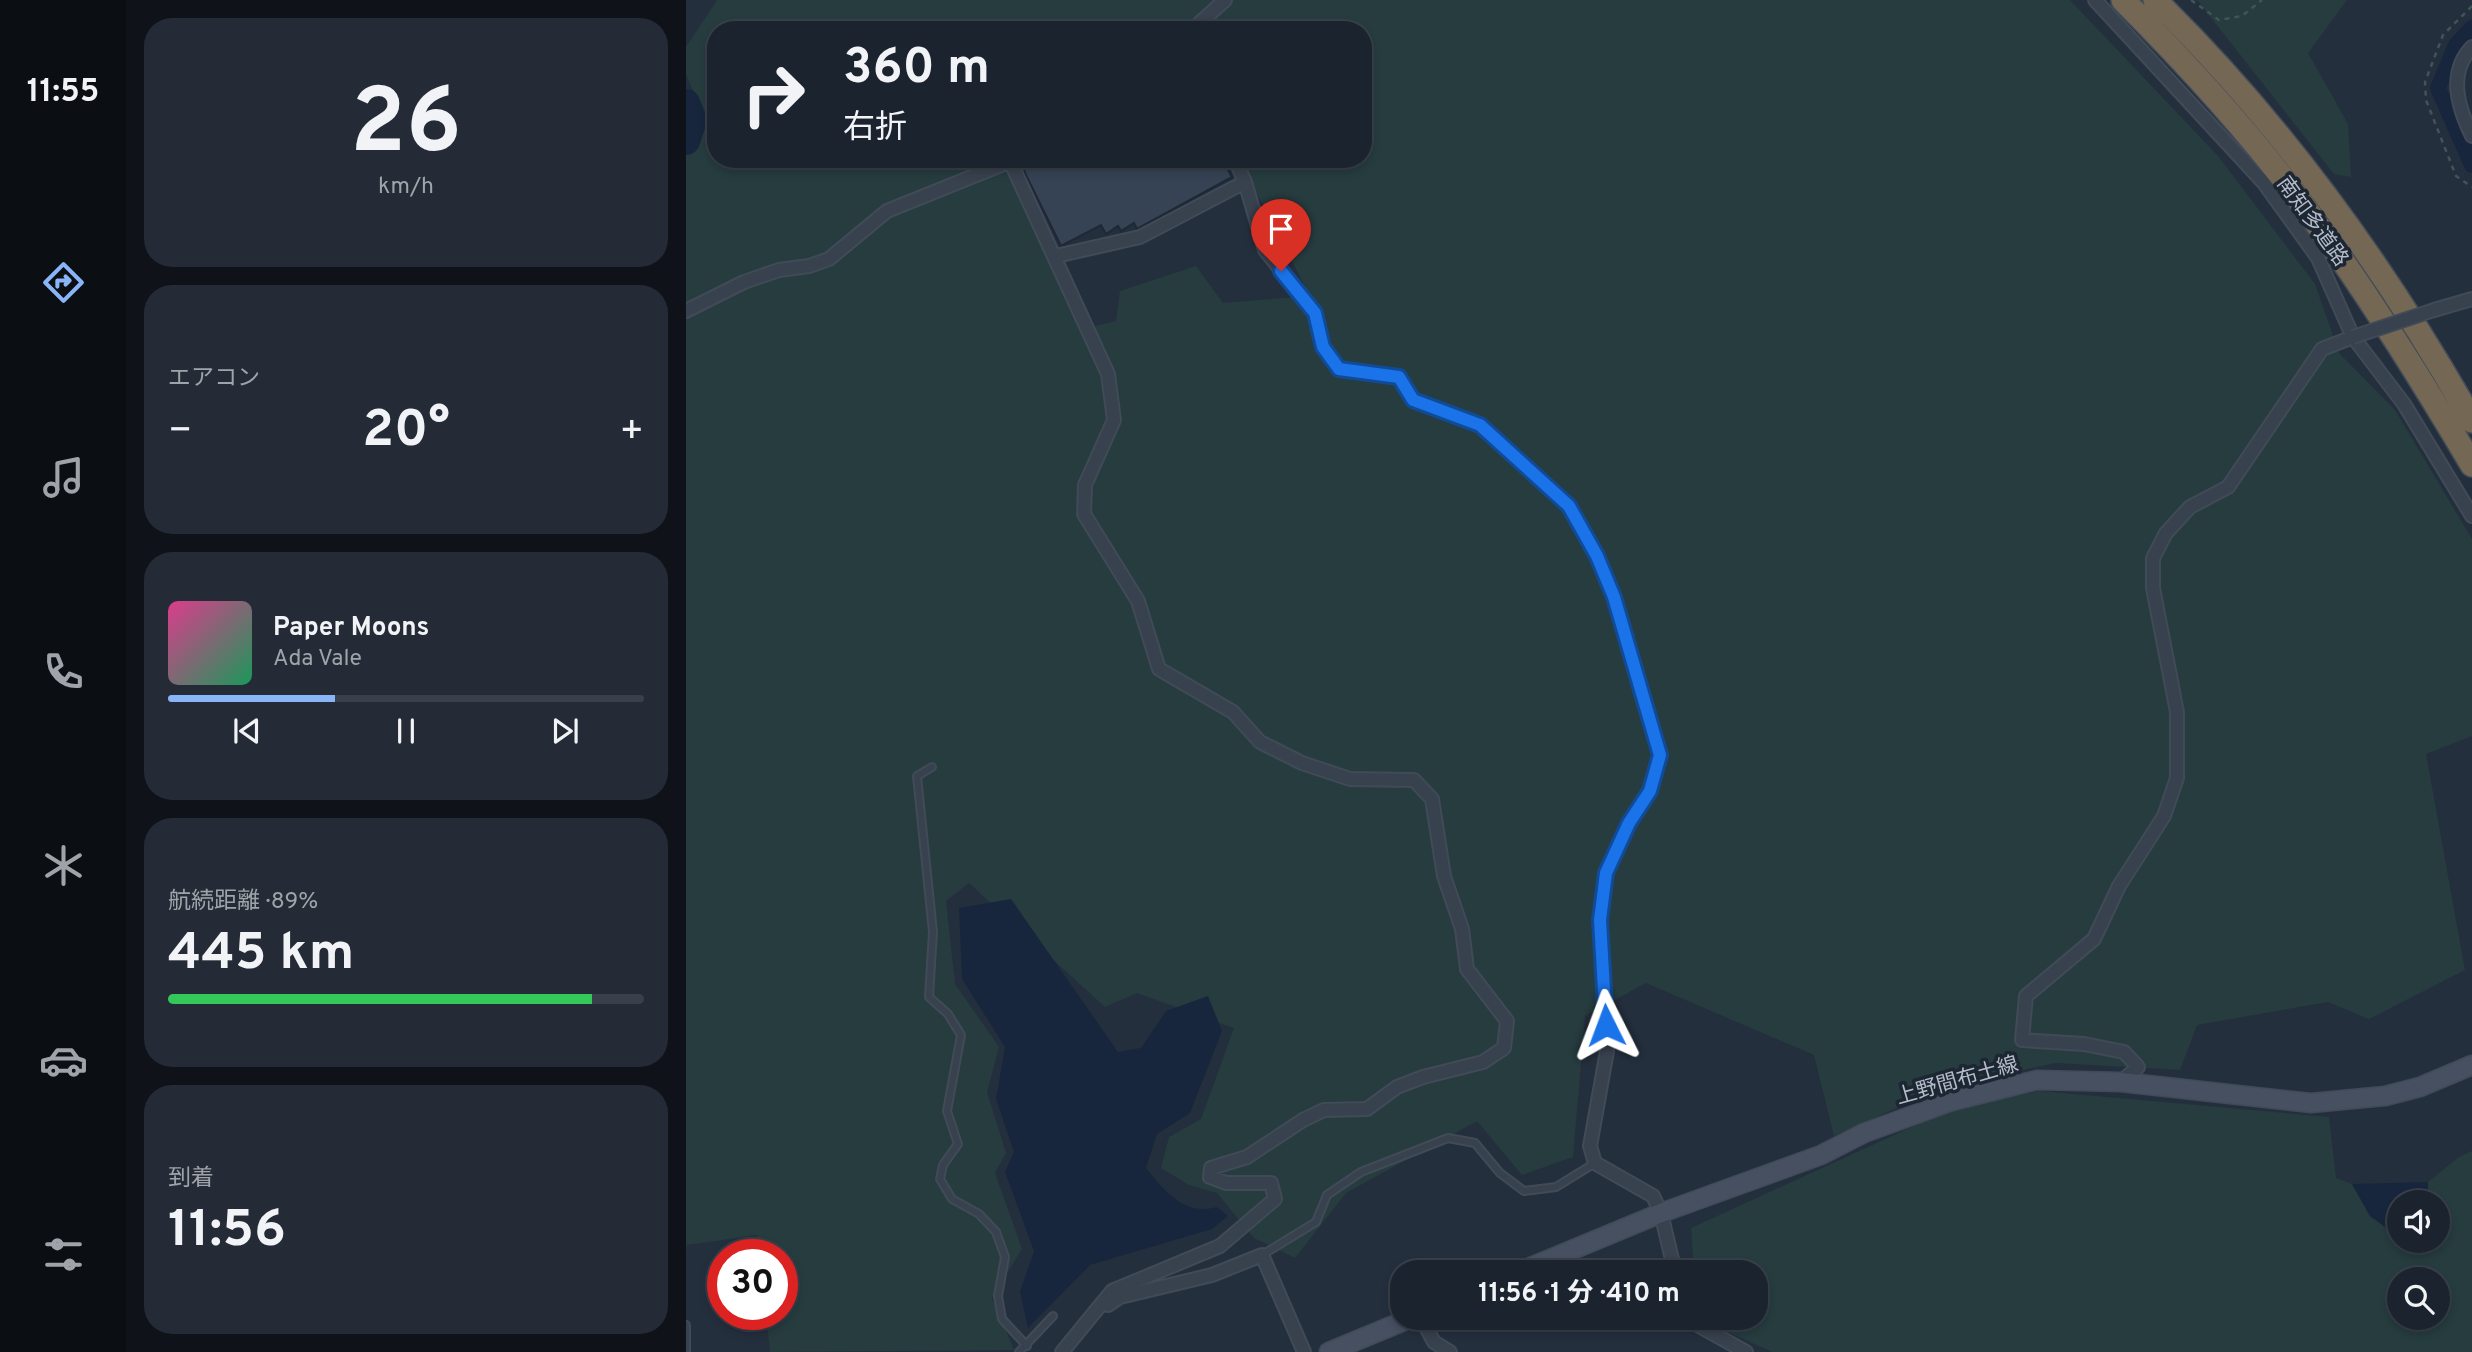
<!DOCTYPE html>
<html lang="ja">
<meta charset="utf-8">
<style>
:root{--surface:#1b232e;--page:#242b36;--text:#f1f3f6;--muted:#a0a4aa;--line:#39404a;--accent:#8ab4f8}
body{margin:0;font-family:Overpass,"Noto Sans JP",sans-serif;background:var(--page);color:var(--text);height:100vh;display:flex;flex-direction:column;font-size:26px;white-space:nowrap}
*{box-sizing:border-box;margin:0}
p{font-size:23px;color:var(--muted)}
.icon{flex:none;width:38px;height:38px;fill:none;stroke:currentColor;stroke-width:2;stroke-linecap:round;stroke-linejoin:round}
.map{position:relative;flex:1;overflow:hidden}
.side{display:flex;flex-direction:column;gap:18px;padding:18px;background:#0f1319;width:560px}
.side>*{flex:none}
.guide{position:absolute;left:21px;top:21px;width:665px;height:147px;border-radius:28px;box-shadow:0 4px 10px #0003,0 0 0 2px var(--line);background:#1b232e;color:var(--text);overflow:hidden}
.tools{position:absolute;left:1701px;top:1190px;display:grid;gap:14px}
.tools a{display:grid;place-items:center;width:63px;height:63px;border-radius:50%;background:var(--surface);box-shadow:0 4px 10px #0003,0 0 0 2px var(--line);font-size:35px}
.speed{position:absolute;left:21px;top:1239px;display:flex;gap:14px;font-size:35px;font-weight:700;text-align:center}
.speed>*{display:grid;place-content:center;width:91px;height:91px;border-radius:50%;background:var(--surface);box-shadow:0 4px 10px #0003,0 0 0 2px var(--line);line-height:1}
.speed .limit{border:10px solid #d22;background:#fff;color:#111}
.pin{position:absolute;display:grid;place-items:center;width:60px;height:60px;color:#fff;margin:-72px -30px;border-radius:50% 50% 50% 0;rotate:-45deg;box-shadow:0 0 7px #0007}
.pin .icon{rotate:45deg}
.me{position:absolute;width:77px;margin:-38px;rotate:357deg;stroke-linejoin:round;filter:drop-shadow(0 0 5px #0008)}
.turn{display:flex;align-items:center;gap:24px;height:147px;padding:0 21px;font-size:32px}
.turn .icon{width:91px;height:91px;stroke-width:2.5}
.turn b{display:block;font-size:49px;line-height:60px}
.big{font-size:52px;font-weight:700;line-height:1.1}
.side .tile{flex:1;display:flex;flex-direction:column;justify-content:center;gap:10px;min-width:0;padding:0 24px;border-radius:28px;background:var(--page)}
.side .dial{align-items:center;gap:0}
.dial b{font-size:91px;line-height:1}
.song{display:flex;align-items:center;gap:21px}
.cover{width:84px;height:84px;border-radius:10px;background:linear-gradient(135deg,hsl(330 70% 55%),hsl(150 70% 35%))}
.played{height:7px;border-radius:4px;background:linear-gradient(90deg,var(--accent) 35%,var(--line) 35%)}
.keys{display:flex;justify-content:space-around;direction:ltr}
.heat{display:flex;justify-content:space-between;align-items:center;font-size:38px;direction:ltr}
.charge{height:10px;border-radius:5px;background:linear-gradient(90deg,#34c759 89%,var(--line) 0)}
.trip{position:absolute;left:704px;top:1260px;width:378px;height:70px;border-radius:28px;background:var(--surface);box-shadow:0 4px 10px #0003,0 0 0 2px var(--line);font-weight:700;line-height:70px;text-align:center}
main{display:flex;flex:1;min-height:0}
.menu{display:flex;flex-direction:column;width:126px;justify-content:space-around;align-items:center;background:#0b0e12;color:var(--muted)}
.menu .icon{width:49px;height:49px}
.menu .active{color:var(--accent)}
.menu b{font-size:32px;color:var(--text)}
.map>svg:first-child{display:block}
.green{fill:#263c3f;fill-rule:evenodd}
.water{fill:#17263c}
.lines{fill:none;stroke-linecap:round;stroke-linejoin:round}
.canal{stroke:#17263c;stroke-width:16}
.river{stroke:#17263c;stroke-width:28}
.building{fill:#364354;stroke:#1f2835;stroke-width:2}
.lane-casing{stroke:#414a57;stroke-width:10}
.street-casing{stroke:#414a57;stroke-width:16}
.secondary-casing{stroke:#414a57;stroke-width:21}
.highway-casing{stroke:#434c59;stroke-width:26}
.path{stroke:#3f5557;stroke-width:2.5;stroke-dasharray:5 5;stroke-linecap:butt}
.lane{stroke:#38414e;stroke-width:6}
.street{stroke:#38414e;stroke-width:12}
.secondary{stroke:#465061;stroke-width:18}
.highway{stroke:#746855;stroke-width:23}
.street-bridge-casing{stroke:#414a57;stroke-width:16;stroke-linecap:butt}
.street-bridge{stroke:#38414e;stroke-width:12}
.route-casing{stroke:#114b97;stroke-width:18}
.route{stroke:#1a73e8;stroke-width:12}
.labels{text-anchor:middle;stroke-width:7;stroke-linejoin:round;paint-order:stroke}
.street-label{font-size:21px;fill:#b4bcc9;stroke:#1d2633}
</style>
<main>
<nav class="menu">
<b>11:55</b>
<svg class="icon active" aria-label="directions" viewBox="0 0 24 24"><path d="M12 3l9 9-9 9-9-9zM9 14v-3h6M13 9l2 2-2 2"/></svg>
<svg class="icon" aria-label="music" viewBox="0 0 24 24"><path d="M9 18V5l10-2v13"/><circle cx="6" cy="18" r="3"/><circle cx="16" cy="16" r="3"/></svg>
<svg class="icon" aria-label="phone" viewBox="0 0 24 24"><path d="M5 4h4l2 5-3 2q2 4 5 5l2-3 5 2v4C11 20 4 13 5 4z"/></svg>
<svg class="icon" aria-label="climate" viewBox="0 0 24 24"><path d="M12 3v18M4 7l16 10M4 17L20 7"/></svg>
<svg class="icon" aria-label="car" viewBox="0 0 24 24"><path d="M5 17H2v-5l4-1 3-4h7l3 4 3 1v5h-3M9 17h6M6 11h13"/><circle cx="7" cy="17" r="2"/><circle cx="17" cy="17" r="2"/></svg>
<svg class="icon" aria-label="filters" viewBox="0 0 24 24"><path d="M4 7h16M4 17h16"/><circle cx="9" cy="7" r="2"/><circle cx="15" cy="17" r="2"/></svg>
</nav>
<section class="side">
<div class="tile dial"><b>26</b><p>km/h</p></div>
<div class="tile"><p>エアコン</p>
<div class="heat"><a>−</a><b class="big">20°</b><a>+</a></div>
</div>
<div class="tile">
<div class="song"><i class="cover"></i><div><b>Paper Moons</b><p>Ada Vale</p></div></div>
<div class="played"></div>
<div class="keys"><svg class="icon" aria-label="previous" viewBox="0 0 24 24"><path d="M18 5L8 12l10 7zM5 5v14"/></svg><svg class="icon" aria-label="pause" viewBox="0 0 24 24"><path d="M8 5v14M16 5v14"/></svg><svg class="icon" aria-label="next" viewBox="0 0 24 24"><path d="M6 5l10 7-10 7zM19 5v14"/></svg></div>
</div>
<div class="tile"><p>航続距離 · 89%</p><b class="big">445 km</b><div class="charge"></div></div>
<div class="tile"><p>到着</p><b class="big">11:56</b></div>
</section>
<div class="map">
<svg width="1786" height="1352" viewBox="0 0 1786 1352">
<rect width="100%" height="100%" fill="#242f3e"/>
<path class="green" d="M31,0H1384L1532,156L1629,284L1653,353L1709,410L1786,539V736L1740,754L1779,970L1683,1019L1642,1002L1511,1025L1494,1070L1370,1063L1262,1085L1148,1136L1128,1055L960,983L899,1016L887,1157L836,1175L791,1121L660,1193L609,1258L568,1238L531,1193L503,1185L475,1168L483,1137L515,1119L548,1028L451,993L419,1007L283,883L260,901L269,984L313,1047L301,1092L320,1153L309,1173L336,1249L306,1298L328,1350L84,1352L80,1314H96V1255H73L71,1235L1,1245L0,1252V155L20,121L0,74V47ZM30,30H677V159H560L569,190L624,296L537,303L510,266L434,291L430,321L396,329L317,159H30Z
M1511,0H1661L1622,53L1662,124L1665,177L1648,174Z
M1354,1091L1643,1117L1650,1178L1666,1184L1684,1216L1706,1232L1713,1230V1241H1752V1202H1742V1182L1773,1157L1786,1151V1352H1086L1011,1318H1069V1272H1008L1005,1228L1267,1108ZM1713,1279H1752V1318H1713Z"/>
<path class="water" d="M325,899L432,1052L455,1048L480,1011L522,996L536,1031L504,1113L471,1134L460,1168C479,1191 497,1216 531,1207L542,1216L526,1229L404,1265L342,1328L334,1292L348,1251L319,1172L328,1152L310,1099L319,1047L276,979L273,908Z
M1742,1182V1202H1713V1230L1706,1232L1684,1216L1666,1184Z"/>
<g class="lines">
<path class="canal" d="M1786,28L1770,45L1752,88L1786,165"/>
<path class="river" d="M0,103L7,120L0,141"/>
</g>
<path class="building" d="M339,159H536L546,177L451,229L448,223L435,231L432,226L420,234L415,225L375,246L339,173L337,165Z"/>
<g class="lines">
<defs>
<path id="lane" d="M246,767L231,776L247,932L243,997L262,1014L275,1035L261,1111L272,1144L257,1165L254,1179L266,1199L293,1214L310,1232L319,1257L312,1296L316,1319L341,1346
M576,1255L630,1222L641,1195L675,1172L762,1138L789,1143L814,1173L838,1191L870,1187L909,1163
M0,1325V1352
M333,1352L367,1316"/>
<path id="street" d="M1409,0L1578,183L1632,258L1667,337L1718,404L1786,516
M506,30L539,0
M1786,47C1761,73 1772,108 1786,136
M549,159L559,182L579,250L629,313L637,347L653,369L713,377L727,400L794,425L883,506L911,556L928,597L974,755L964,791L943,823L920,873L914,920L921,1051L904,1146L909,1163L967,1196L975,1213L989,1272
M325,163L422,374L428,420L399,485L398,514L452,601L473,669L547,712L574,742L616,763L664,779L728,780L746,799L758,876L776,929L781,969L821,1021L818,1048L797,1062L737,1077L711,1087L681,1109L638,1110L617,1120L561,1157L525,1168L524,1177L540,1183H585L589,1199L534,1246L426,1291L376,1352
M370,256L454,237L559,182
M1748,310L1786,299
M0,311L58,282L93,270L123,266L143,259L201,211L330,159
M1435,1082L1452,1067L1438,1052L1398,1044L1336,1040L1340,996L1408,939L1433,886L1478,816L1491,778V712L1467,588V558L1480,533L1504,507L1542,487L1636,349L1667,337
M422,1305L434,1297L526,1275L576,1255L618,1352
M735,1318L748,1342L764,1352
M999,1318L1060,1352"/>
<path id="secondary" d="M833,1272L975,1213L1135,1155L1178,1133L1266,1101L1351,1080L1435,1082L1625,1103L1699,1096L1734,1087L1786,1065
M643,1352L725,1318"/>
<path id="highway" d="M1437,0C1498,61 1557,125 1609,194C1674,281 1731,372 1786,465
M1469,0C1596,124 1699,267 1786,421"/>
</defs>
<use href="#lane" class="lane-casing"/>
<use href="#street" class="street-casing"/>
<use href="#secondary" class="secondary-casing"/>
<use href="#highway" class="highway-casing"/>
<path class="path" d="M1505,0L1533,20L1556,16L1576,0
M1786,6L1757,35L1739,82L1740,100L1770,176L1786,187"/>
<use href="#lane" class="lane"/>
<use href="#street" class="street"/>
<use href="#secondary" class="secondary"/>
<use href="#highway" class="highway"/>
<defs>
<path id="street-bridge" d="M1667,337L1748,310"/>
</defs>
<use href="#street-bridge" class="street-bridge-casing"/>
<use href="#street-bridge" class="street-bridge"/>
</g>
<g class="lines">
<defs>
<path id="route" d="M595,271L629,313L637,347L653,369L713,377L727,400L794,425L883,506L911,556L928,597L974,755L964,791L943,823L920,873L914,920L920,1025"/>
</defs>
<use href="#route" class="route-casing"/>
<use href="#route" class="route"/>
</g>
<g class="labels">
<g class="street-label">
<text transform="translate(1627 221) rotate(54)" y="7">南知多道路</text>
<text transform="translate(1271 1080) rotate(-16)" y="7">上野間布土線</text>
</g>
</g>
</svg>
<div class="tools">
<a><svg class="icon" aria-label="sound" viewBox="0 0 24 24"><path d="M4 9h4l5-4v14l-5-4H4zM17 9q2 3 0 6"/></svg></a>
<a><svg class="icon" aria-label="search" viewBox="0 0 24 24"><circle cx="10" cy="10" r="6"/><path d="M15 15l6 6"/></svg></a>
</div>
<div class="speed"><div class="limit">30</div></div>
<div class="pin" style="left:595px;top:271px;background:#d93025"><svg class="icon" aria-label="arrive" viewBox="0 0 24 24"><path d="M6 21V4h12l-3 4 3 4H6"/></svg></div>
<svg class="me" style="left:920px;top:1025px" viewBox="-20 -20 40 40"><path d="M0-17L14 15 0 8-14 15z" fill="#1a73e8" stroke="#fff" stroke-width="4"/></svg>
<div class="trip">11:56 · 1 分 · 410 m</div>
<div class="guide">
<div class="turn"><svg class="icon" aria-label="right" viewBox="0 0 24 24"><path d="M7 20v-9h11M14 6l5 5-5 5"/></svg><div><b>360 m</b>右折</div></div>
</div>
</div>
</main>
